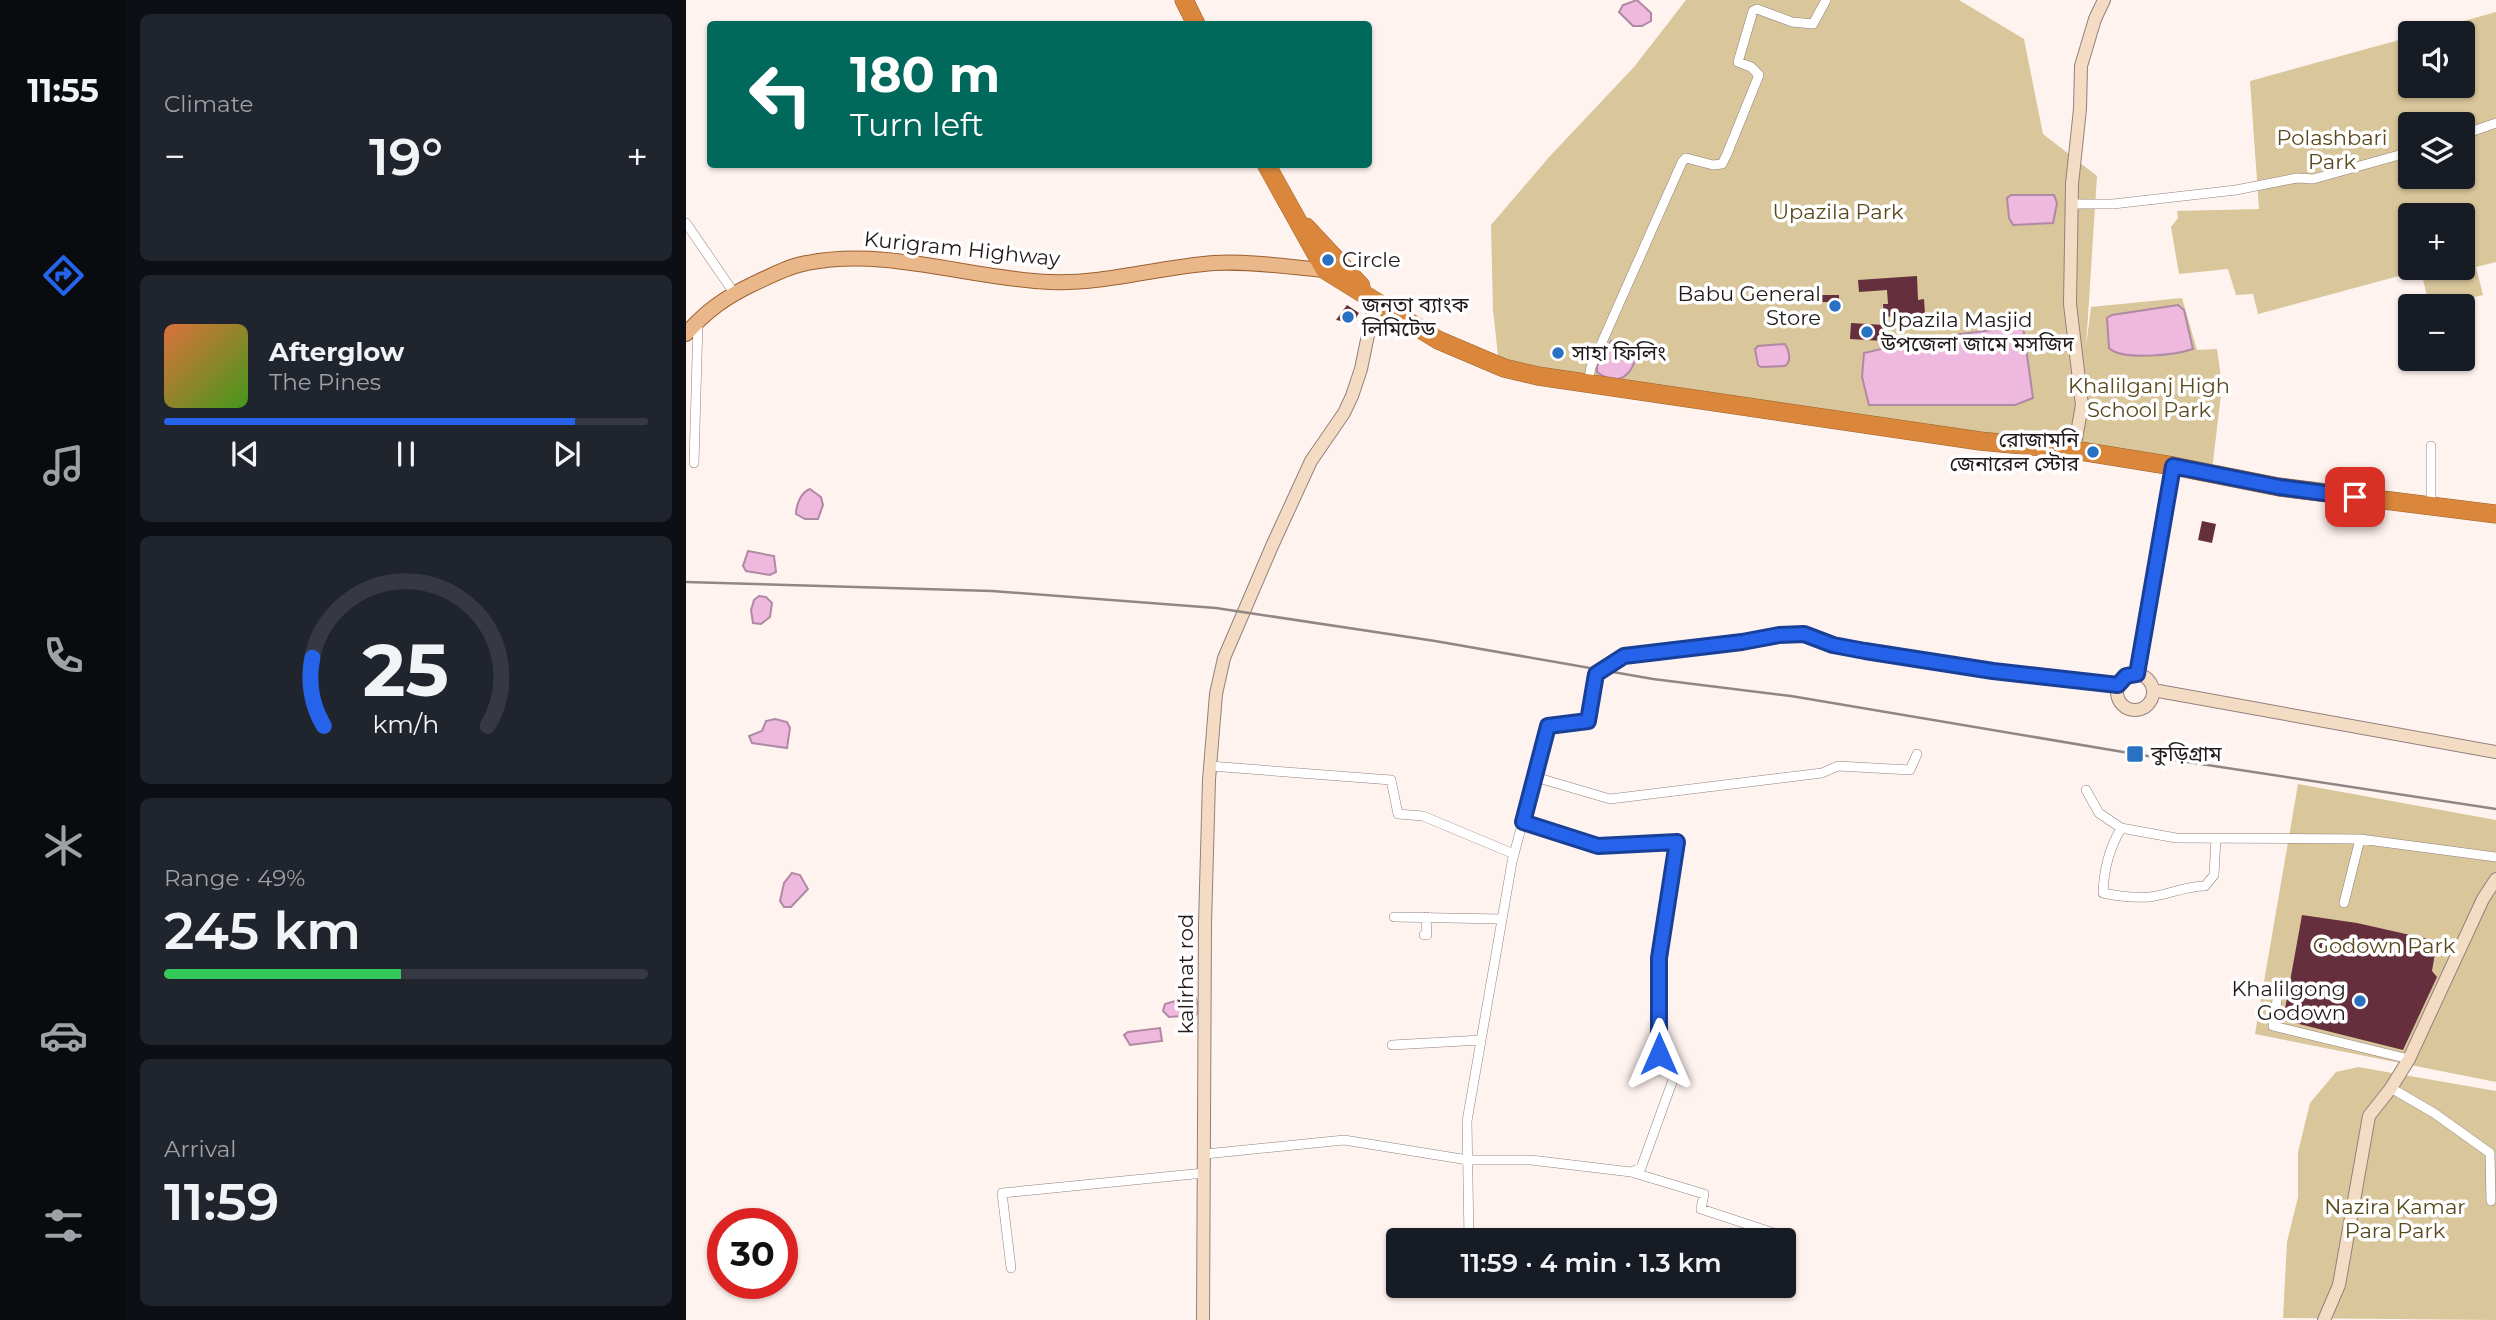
<!DOCTYPE html>
<meta charset="utf-8">
<style>
:root{--surface:#171b24;--page:#20242c;--text:#f1f3f6;--muted:#9ea1a6;--line:#363941;--accent:#2563eb}
body{margin:0;font-family:Montserrat,"Noto Sans Bengali",sans-serif;background:var(--page);color:var(--text);height:100vh;display:flex;flex-direction:column;font-size:26px;white-space:nowrap}
*{box-sizing:border-box;margin:0}
p{font-size:23px;color:var(--muted)}
.icon{flex:none;width:38px;height:38px;fill:none;stroke:currentColor;stroke-width:2;stroke-linecap:round;stroke-linejoin:round}
.map{position:relative;flex:1;overflow:hidden}
.drawer{display:flex;flex-direction:column;gap:14px;padding:14px;background:#0d0f14;width:560px}
.drawer>*{flex:none}
.banner{position:absolute;left:21px;top:21px;width:665px;height:147px;border-radius:7px;box-shadow:0 2px 5px #0004;background:#00695c;color:#fff;overflow:hidden}
.buttons{position:absolute;left:1712px;top:21px;display:grid;gap:14px}
.buttons a{display:grid;place-items:center;width:77px;height:77px;border-radius:7px;background:var(--surface);box-shadow:0 2px 5px #0004;font-size:35px}
.speed{position:absolute;left:21px;top:1208px;display:flex;gap:14px;font-size:35px;font-weight:700;text-align:center}
.speed>*{display:grid;place-content:center;width:91px;height:91px;border-radius:50%;background:var(--surface);box-shadow:0 2px 5px #0004;line-height:1}
.speed .limit{border:10px solid #d22;background:#fff;color:#111}
.pin{position:absolute;display:grid;place-items:center;width:60px;height:60px;color:#fff;margin:-30px;border-radius:14px;box-shadow:0 4px 10px #0006}
.me{position:absolute;width:77px;margin:-38px;rotate:0deg;stroke-linejoin:round;filter:drop-shadow(0 0 5px #0008)}
.turn{display:flex;align-items:center;gap:24px;height:147px;padding:0 28px;font-size:32px}
.turn .icon{width:91px;height:91px;stroke-width:2.5}
.turn b{display:block;font-size:49px;line-height:60px}
.big{font-size:52px;font-weight:600;line-height:1.1}
.drawer .card{flex:1;display:flex;flex-direction:column;justify-content:center;gap:10px;min-width:0;padding:0 24px;border-radius:10px;background:var(--page)}
.drawer .dial{align-items:center;gap:0}
.dial svg{height:182px;overflow:visible;fill:none;stroke:var(--line);stroke-width:7;stroke-linecap:round;text-anchor:middle}
.dial text{fill:var(--text);stroke:none}
.song{display:flex;align-items:center;gap:21px}
.cover{width:84px;height:84px;border-radius:10px;background:linear-gradient(135deg,hsl(20 70% 55%),hsl(100 70% 35%))}
.played{height:7px;border-radius:4px;background:linear-gradient(90deg,var(--accent) 85%,var(--line) 85%)}
.keys{display:flex;justify-content:space-around;direction:ltr}
.heat{display:flex;justify-content:space-between;align-items:center;font-size:38px;direction:ltr}
.charge{height:10px;border-radius:5px;background:linear-gradient(90deg,#34c759 49%,var(--line) 0)}
.trip{position:absolute;left:700px;top:1228px;width:410px;height:70px;border-radius:7px;background:var(--surface);box-shadow:0 2px 5px #0004;font-weight:600;line-height:70px;text-align:center}
main{display:flex;flex:1;min-height:0}
.menu{display:flex;flex-direction:column;width:126px;justify-content:space-around;align-items:center;background:#090b0e;color:var(--muted)}
.menu .icon{width:49px;height:49px}
.menu .active{color:var(--accent)}
.menu b{font-size:32px;color:var(--text)}
.map>svg:first-child{display:block}
.green{fill:#d9c69a;fill-rule:evenodd}
.water{fill:#eeb8df;stroke:#b089a3;stroke-width:2}
.building{fill:#652f3e}
.lines{fill:none;stroke-linecap:round;stroke-linejoin:round}
.street-casing{stroke:#92807c;stroke-width:10}
.secondary-casing{stroke:#92807c;stroke-width:14}
.primary-casing{stroke:#99612f;stroke-width:16}
.highway-casing{stroke:#99612f;stroke-width:19}
.street{stroke:#fff;stroke-width:9}
.secondary{stroke:#f4dbc4;stroke-width:12}
.primary{stroke:#e9b789;stroke-width:14}
.highway{stroke:#da873b;stroke-width:18}
.rail{stroke:#908784;stroke-width:2.5}
.route-casing{stroke:#184099;stroke-width:18}
.route{stroke:#2563eb;stroke-width:12}
.poi-dot{fill:#2971c2;stroke:#fff;stroke-width:2.5}
.labels{text-anchor:middle;stroke-width:7;stroke-linejoin:round;paint-order:stroke}
.park-label{font-size:21px;fill:#5a491d;stroke:#fff}
.street-label{font-size:21px;fill:#211a18;stroke:#fff}
.poi-label{font-size:21px;fill:#211a18;stroke:#fff;text-anchor:start}
</style>
<main>
<nav class="menu">
<b>11:55</b>
<svg class="icon active" aria-label="directions" viewBox="0 0 24 24"><path d="M12 3l9 9-9 9-9-9zM9 14v-3h6M13 9l2 2-2 2"/></svg>
<svg class="icon" aria-label="music" viewBox="0 0 24 24"><path d="M9 18V5l10-2v13"/><circle cx="6" cy="18" r="3"/><circle cx="16" cy="16" r="3"/></svg>
<svg class="icon" aria-label="phone" viewBox="0 0 24 24"><path d="M5 4h4l2 5-3 2q2 4 5 5l2-3 5 2v4C11 20 4 13 5 4z"/></svg>
<svg class="icon" aria-label="climate" viewBox="0 0 24 24"><path d="M12 3v18M4 7l16 10M4 17L20 7"/></svg>
<svg class="icon" aria-label="car" viewBox="0 0 24 24"><path d="M5 17H2v-5l4-1 3-4h7l3 4 3 1v5h-3M9 17h6M6 11h13"/><circle cx="7" cy="17" r="2"/><circle cx="17" cy="17" r="2"/></svg>
<svg class="icon" aria-label="filters" viewBox="0 0 24 24"><path d="M4 7h16M4 17h16"/><circle cx="9" cy="7" r="2"/><circle cx="15" cy="17" r="2"/></svg>
</nav>
<section class="drawer">
<div class="card"><p>Climate</p>
<div class="heat"><a>−</a><b class="big">19°</b><a>+</a></div>
</div>
<div class="card">
<div class="song"><i class="cover"></i><div><b>Afterglow</b><p>The Pines</p></div></div>
<div class="played"></div>
<div class="keys"><svg class="icon" aria-label="previous" viewBox="0 0 24 24"><path d="M18 5L8 12l10 7zM5 5v14"/></svg><svg class="icon" aria-label="pause" viewBox="0 0 24 24"><path d="M8 5v14M16 5v14"/></svg><svg class="icon" aria-label="next" viewBox="0 0 24 24"><path d="M6 5l10 7-10 7zM19 5v14"/></svg></div>
</div>
<div class="card dial"><svg viewBox="0 0 100 80">
<path d="M14 69A42 42 0 1 1 86 69"/>
<path d="M14 69A42 42 0 0 1 9 39" stroke="#2563eb"/>
<text x="50" y="56" font-size="32" font-weight="700">25</text>
<text x="50" y="72" font-size="11">km/h</text>
</svg></div>
<div class="card"><p>Range · 49%</p><b class="big">245 km</b><div class="charge"></div></div>
<div class="card"><p>Arrival</p><b class="big">11:59</b></div>
</section>
<div class="map">
<svg width="1810" height="1320" viewBox="0 0 1810 1320">
<rect width="100%" height="100%" fill="#fff3f0"/>
<path class="green" d="M1000,0H1273L1338,39L1357,134L1411,176L1400,347L1405,307L1496,298L1511,350L1531,349L1536,385L1526,471L1396,456V385L1379,455C1190,437 1000,409 814,374L807,310L805,225L864,156L948,67Z
M1810,12V262L1790,267L1797,295L1754,306H1743L1735,270L1572,314L1567,294L1550,295L1542,269L1493,274L1485,227L1492,218L1491,211L1573,209L1564,81L1724,37V86H1776V33H1735ZM1724,124H1776V177H1724ZM1724,215H1776V268H1724Z
M1612,784L1810,820V1082L1569,1034Z
M1672,1067L1810,1091V1320L1597,1318L1601,1242L1612,1197V1152L1624,1103L1650,1072Z"/>
<path class="water" d="M951,0L965,13V21L956,26H947L933,12L937,5Z
M1325,195H1368L1371,203L1367,223L1327,225L1323,218L1321,198Z
M1492,305L1498,310L1507,349C1489,355 1436,361 1423,348L1421,318L1426,315Z
M1337,326L1347,398L1329,405H1183L1176,377L1178,353L1243,338Z
M925,341C933,340 947,344 952,351C946,376 933,388 911,372V366Z
M1099,344C1103,350 1106,361 1099,366L1075,367L1072,365L1069,349L1072,346Z
M124,489L135,497L137,505L132,519H119L110,514C110,505 115,492 124,489Z
M62,551L88,556L90,572L84,575L60,571L57,566Z
M73,596L80,597L86,603L84,617L75,624L67,623L65,610L68,600Z
M89,719L101,722L104,728L101,748L66,743L63,736L76,731L80,721Z
M106,873L114,875L122,889L105,907H98L94,901L98,883Z
M509,995L513,1010L510,1015L483,1017L477,1011L479,1004Z
M474,1028L476,1041L444,1045L438,1035L442,1032Z"/>
<path class="building" d="M1231,276L1232,300L1238,299L1239,314L1198,317L1197,304H1202L1201,290L1173,292L1172,280Z
M1125,295H1153V310H1145V302H1125Z
M661,305L673,313L667,323L650,320Z
M1165,323L1198,325L1197,341L1164,339Z
M1516,521L1530,524L1526,543L1512,540Z
M1616,915L1671,923L1751,941L1746,971L1751,977L1717,1050L1597,1020Z"/>
<g class="lines">
<defs>
<path id="street" d="M1776,135L1810,123
M1387,204H1427L1550,190L1611,178L1627,179L1724,152
M0,223L48,293
M902,383L905,367L996,162L1000,158L1027,165L1036,164L1041,154L1073,75L1065,67L1052,62L1067,11L1071,9L1106,22L1127,24L1140,0
M8,463L12,322
M1745,506V446
M524,766L705,780L712,814L737,816L828,854
M849,777L924,799L1136,773L1152,766L1224,770L1231,754
M1400,790L1413,813L1435,828L1490,838L1674,839L1658,903
M1435,828C1423,850 1418,868 1417,893C1431,896 1448,898 1463,897C1482,895 1499,886 1519,886L1528,875L1530,838
M1674,839L1810,857
M708,917L816,919
M738,935H741L740,917
M1591,1000L1587,1026L1723,1059
M706,1045L795,1040
M1705,1088L1748,1113L1804,1153L1805,1201
M519,1154L658,1140L782,1160H845L945,1172L955,1168L988,1077L973,1053V958L991,842L912,846L837,823
M945,1172L1018,1194L1015,1209L1100,1237
M783,1241L781,1121L826,862L862,726L902,721L910,674L938,656L1093,635C1126,634 1154,647 1187,652C1269,665 1350,676 1432,685
M325,1268L316,1193L518,1173"/>
<path id="secondary" d="M1388,450L1396,405L1384,304L1386,184L1394,109L1395,66L1409,19L1418,0
M1431 692a18 18 0 1 1 36 0a18 18 0 1 1-36 0Z
M1451,674L1487,466
M1467,690L1810,752
M517,1320L519,924L523,780L530,694L538,658L586,546L625,461L658,413L666,396L675,369L689,301
M1638,1320L1653,1285L1683,1116L1705,1088L1723,1059L1797,899L1810,879"/>
<path id="primary" d="M0,334C20,311 40,297 67,284C85,276 102,266 121,263C203,247 283,279 364,282C420,284 473,267 528,263C565,261 602,267 639,270L647,267"/>
<path id="highway" d="M498,0L510,24
M580,164L639,270L752,340L818,368L852,376L1294,441L1388,450L1487,466L1593,487L1810,514
M620,227L675,286"/>
</defs>
<use href="#street" class="street-casing"/>
<use href="#secondary" class="secondary-casing"/>
<use href="#primary" class="primary-casing"/>
<use href="#highway" class="highway-casing"/>
<use href="#street" class="street"/>
<use href="#secondary" class="secondary"/>
<use href="#primary" class="primary"/>
<use href="#highway" class="highway"/>
<path class="rail" d="M0,582L306,591L530,608L749,641L967,679L1105,696L1449,754L1810,809"/>
</g>
<g class="lines">
<defs>
<path id="route" d="M973,1054V958L991,842L912,846L837,822L862,726L902,721L910,674L938,656L1056,642L1093,635L1118,634L1147,645L1179,651L1307,671L1432,685L1440,676L1451,674L1487,466L1593,487L1669,497"/>
</defs>
<use href="#route" class="route-casing"/>
<use href="#route" class="route"/>
</g>
<g class="poi-dot">
<circle cx="642" cy="260" r="7"/>
<circle cx="1149" cy="306" r="7"/>
<circle cx="662" cy="317" r="7"/>
<circle cx="1181" cy="332" r="7"/>
<circle cx="872" cy="353" r="7"/>
<circle cx="1407" cy="452" r="7"/>
<rect x="1440" y="745" width="18" height="18" rx="3.5"/>
<circle cx="1674" cy="1001" r="7"/>
</g>
<g class="labels">
<g class="park-label">
<text x="1646" y="145">Polashbari<tspan x="1646" dy="24">Park</tspan></text>
<text x="1152" y="219">Upazila Park</text>
<text x="1463" y="393">Khalilganj High<tspan x="1463" dy="24">School Park</tspan></text>
<text x="1698" y="953">Godown Park</text>
<text x="1709" y="1214">Nazira Kamar<tspan x="1709" dy="24">Para Park</tspan></text>
</g>
<g class="street-label">
<text transform="translate(276 249) rotate(6)" y="7">Kurigram Highway</text>
<text transform="translate(500 974) rotate(-90)" y="7">kalirhat rod</text>
</g>
<g class="poi-label">
<text x="656" y="267">Circle</text>
<text x="1135" y="301" text-anchor="end">Babu General<tspan x="1135" dy="24">Store</tspan></text>
<text x="676" y="312">জনতা ব্যাংক<tspan x="676" dy="24">লিমিটেড</tspan></text>
<text x="1195" y="327">Upazila Masjid<tspan x="1195" dy="24">উপজেলা জামে মসজিদ</tspan></text>
<text x="886" y="360">সাহা ফিলিং</text>
<text x="1393" y="447" text-anchor="end">রোজামনি<tspan x="1393" dy="24">জেনারেল স্টোর</tspan></text>
<text x="1465" y="761">কুড়িগ্রাম</text>
<text x="1660" y="996" text-anchor="end">Khalilgong<tspan x="1660" dy="24">Godown</tspan></text>
</g>
</g>
</svg>
<div class="buttons">
<a><svg class="icon" aria-label="sound" viewBox="0 0 24 24"><path d="M4 9h4l5-4v14l-5-4H4zM17 9q2 3 0 6"/></svg></a>
<a><svg class="icon" aria-label="layers" viewBox="0 0 24 24"><path d="M12 4l9 5-9 5-9-5zM3 14l9 5 9-5"/></svg></a>
<a>+</a>
<a>−</a>
</div>
<div class="speed"><div class="limit">30</div></div>
<div class="pin" style="left:1669px;top:497px;background:#d93025"><svg class="icon" aria-label="arrive" viewBox="0 0 24 24"><path d="M6 21V4h12l-3 4 3 4H6"/></svg></div>
<svg class="me" style="left:973px;top:1054px" viewBox="-20 -20 40 40"><path d="M0-17L14 15 0 8-14 15z" fill="#2563eb" stroke="#fff" stroke-width="4"/></svg>
<div class="trip">11:59 · 4 min · 1.3 km</div>
<div class="banner">
<div class="turn"><svg class="icon" aria-label="left" viewBox="0 0 24 24"><path d="M17 20v-9H6M10 6l-5 5 5 5"/></svg><div><b>180 m</b>Turn left</div></div>
</div>
</div>
</main>
